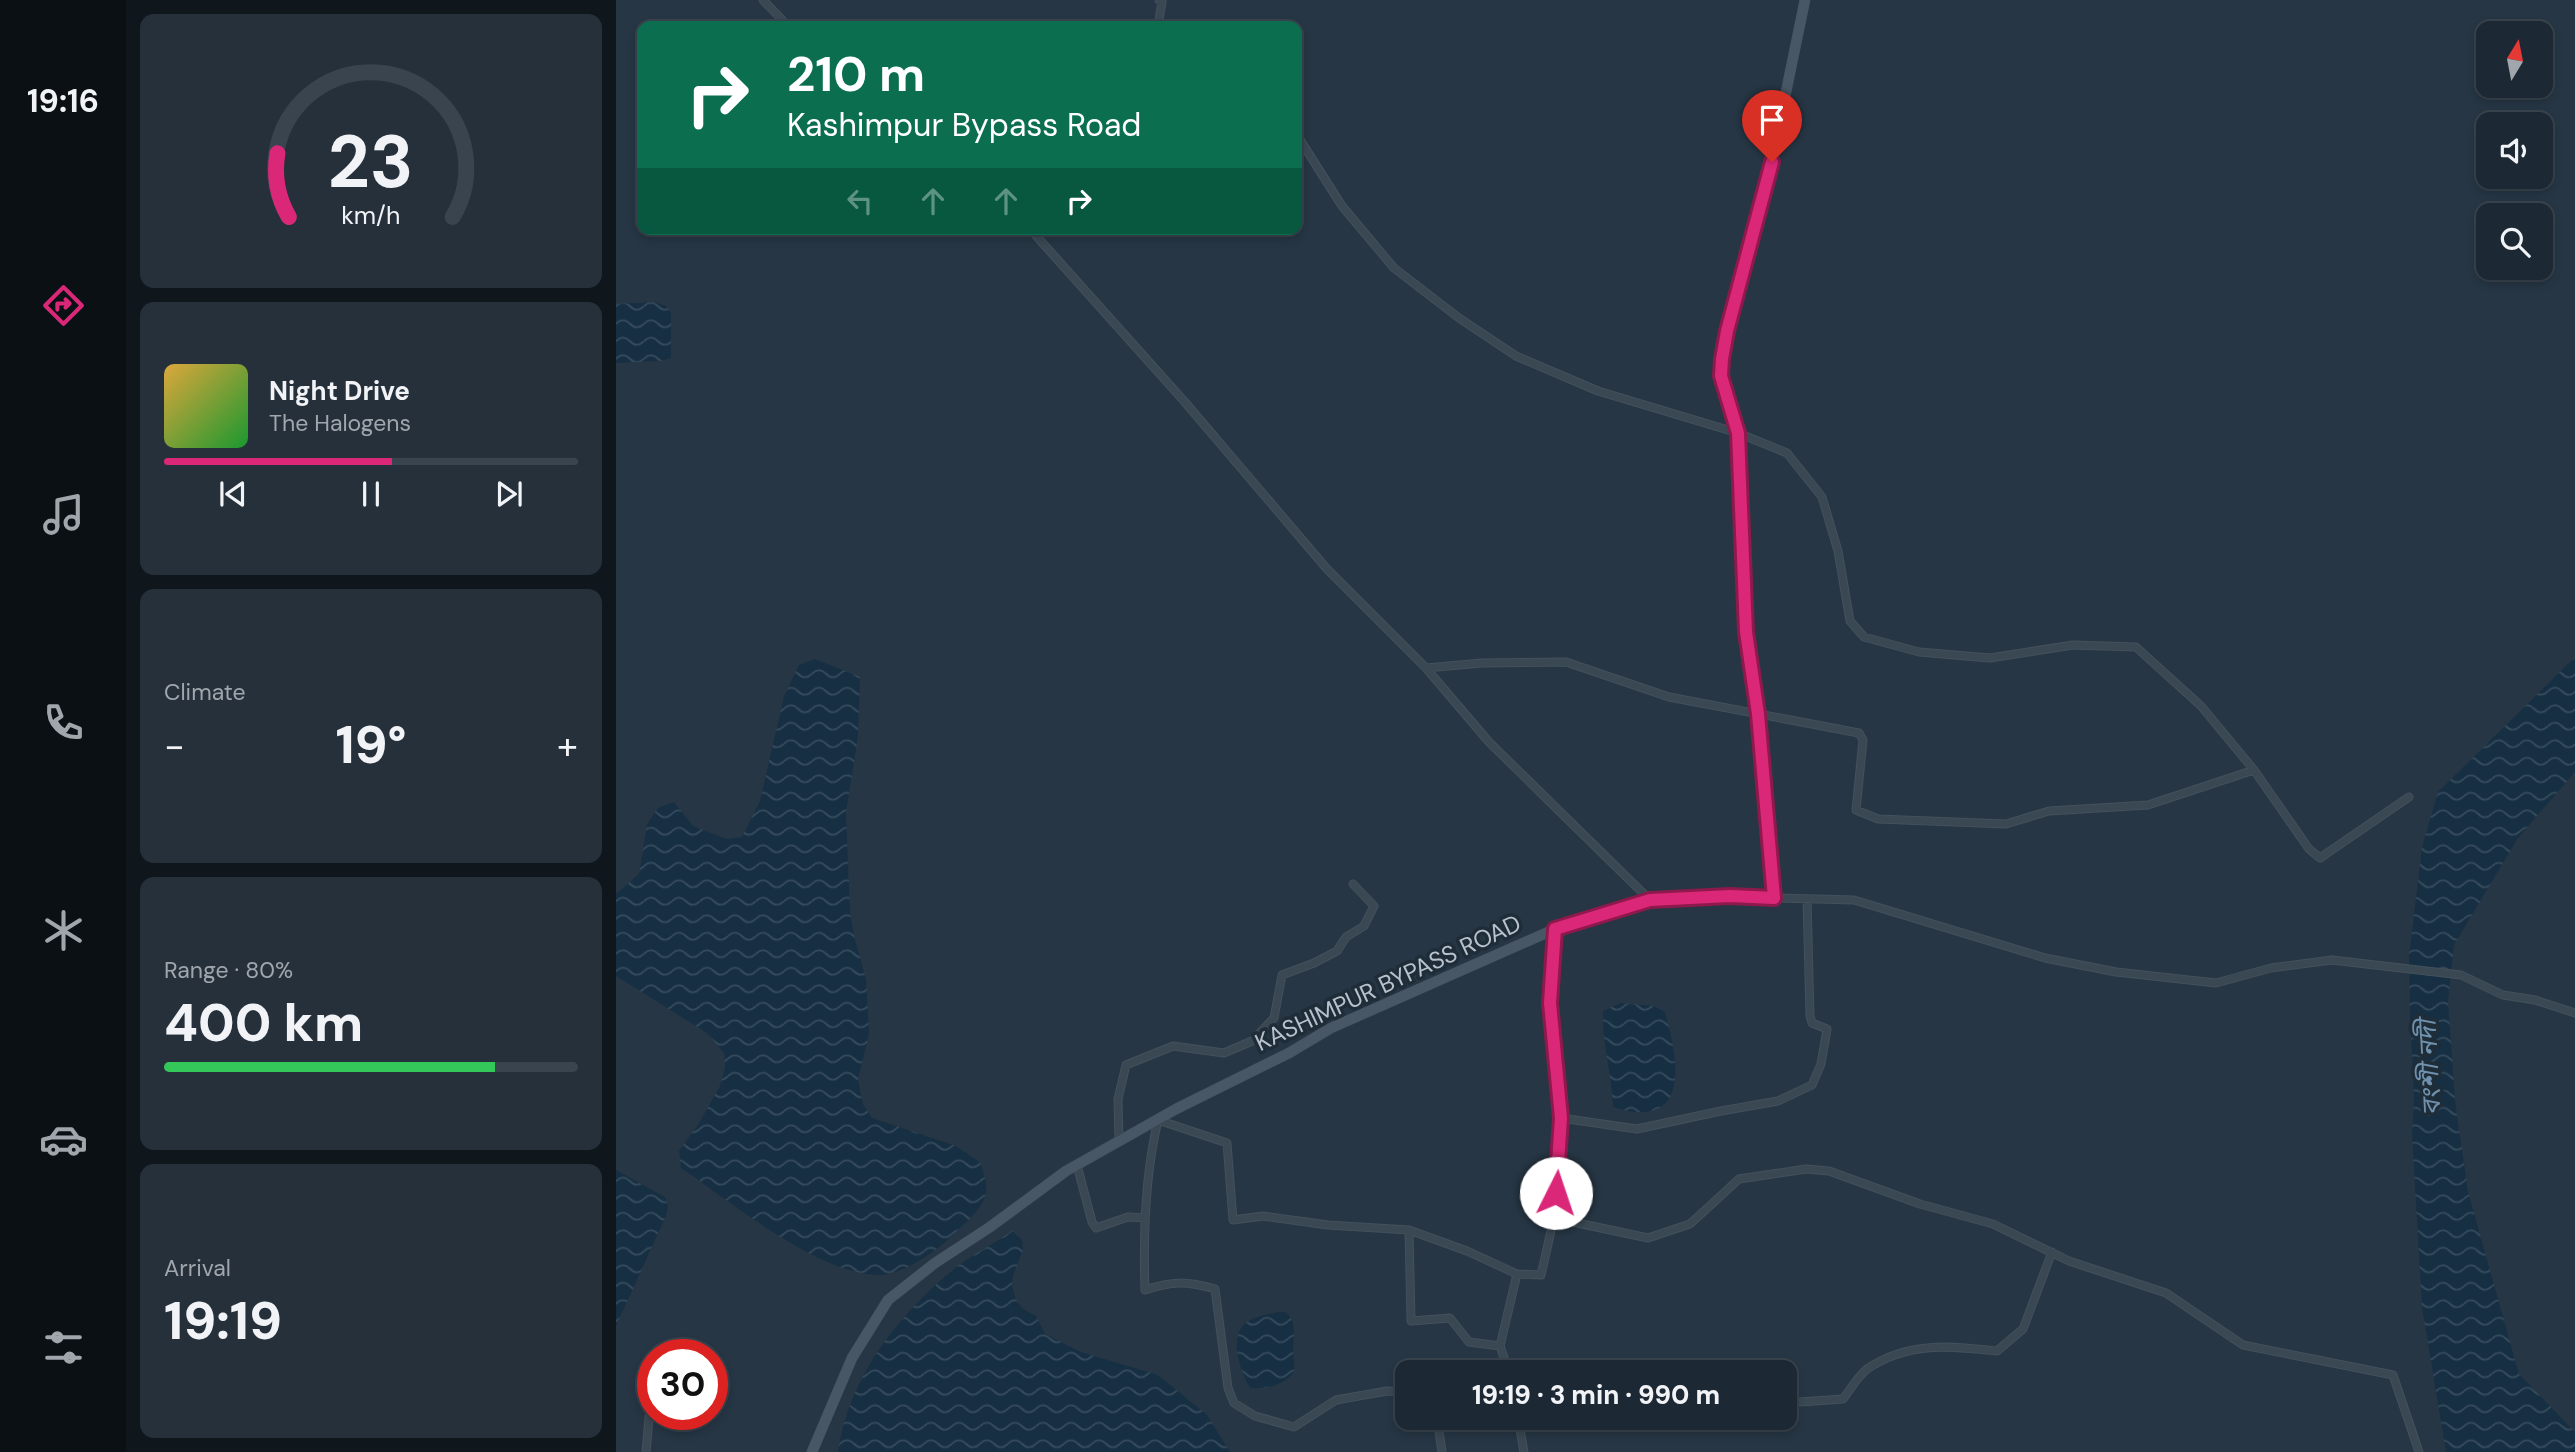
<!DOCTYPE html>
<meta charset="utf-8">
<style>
:root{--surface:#1c2833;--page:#25303b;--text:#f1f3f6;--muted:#a0a6ac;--line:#3a444e;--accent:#db2777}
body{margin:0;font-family:"DM Sans","Noto Sans Bengali",sans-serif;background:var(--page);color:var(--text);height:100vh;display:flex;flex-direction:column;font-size:26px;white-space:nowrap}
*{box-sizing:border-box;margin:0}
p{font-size:23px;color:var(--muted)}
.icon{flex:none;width:38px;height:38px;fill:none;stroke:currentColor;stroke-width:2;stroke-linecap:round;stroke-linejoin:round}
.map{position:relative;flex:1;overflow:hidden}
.sheet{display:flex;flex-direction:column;gap:14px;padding:14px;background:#0f161c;width:490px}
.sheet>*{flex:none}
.top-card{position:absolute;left:21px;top:21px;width:665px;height:214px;border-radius:14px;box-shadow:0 4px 10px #0003,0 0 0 2px var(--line);background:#0b6e4f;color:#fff;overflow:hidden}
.needle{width:46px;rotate:10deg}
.fabs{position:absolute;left:1860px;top:21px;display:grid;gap:14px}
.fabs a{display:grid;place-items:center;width:77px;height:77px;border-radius:14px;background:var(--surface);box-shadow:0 4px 10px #0003,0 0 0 2px var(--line);font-size:35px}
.speed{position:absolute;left:21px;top:1339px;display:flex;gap:14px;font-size:35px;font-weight:700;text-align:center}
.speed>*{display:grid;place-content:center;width:91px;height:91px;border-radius:50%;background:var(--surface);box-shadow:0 4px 10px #0003,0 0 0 2px var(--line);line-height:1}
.speed .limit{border:10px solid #d22;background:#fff;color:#111}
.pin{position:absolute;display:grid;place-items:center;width:60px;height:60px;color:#fff;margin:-72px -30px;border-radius:50% 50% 50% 0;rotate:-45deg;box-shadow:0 0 7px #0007}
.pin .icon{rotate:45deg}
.me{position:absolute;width:77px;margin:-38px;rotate:4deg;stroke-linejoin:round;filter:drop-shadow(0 0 5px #0008)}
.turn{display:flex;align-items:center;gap:24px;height:147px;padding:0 35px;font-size:32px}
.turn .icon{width:91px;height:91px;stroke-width:2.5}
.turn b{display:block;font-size:49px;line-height:60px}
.lanes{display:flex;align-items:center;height:66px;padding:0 35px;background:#0003;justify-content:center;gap:35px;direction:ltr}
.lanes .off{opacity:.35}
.big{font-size:52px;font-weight:800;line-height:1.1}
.sheet .widget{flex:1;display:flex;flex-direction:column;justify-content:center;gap:10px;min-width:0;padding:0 24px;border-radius:14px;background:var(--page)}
.sheet .dial{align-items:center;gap:0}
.dial svg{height:182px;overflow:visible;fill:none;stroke:var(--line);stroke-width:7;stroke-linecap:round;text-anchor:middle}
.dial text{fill:var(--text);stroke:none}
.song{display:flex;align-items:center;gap:21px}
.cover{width:84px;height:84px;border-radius:10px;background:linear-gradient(135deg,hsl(40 70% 55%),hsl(130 70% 35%))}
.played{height:7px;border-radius:4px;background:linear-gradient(90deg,var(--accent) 55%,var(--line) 55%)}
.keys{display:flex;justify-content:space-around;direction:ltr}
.heat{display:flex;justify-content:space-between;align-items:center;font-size:38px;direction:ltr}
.charge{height:10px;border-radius:5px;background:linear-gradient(90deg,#34c759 80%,var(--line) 0)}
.trip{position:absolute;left:779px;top:1360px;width:402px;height:70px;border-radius:14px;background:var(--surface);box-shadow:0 4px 10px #0003,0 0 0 2px var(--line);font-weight:800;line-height:70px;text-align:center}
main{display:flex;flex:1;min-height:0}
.tab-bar{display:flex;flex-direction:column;width:126px;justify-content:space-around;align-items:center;background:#0b1014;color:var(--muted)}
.tab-bar .icon{width:49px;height:49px}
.tab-bar .selected{color:var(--accent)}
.tab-bar b{font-size:32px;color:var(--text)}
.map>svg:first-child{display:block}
.water{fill:url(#water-waves)}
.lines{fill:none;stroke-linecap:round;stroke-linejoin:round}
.street-casing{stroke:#44515c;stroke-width:9}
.secondary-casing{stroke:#44515c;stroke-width:11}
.street{stroke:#3a4853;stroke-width:7}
.secondary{stroke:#485766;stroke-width:10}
.route-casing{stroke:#8e194d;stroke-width:18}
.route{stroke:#db2777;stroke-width:12}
.labels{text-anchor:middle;stroke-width:7;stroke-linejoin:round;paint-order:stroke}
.street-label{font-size:24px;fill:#b7c2cd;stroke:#1f2d39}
.water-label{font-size:26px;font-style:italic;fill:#6f91ad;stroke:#1f2d39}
</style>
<main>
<nav class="tab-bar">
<b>19:16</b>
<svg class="icon selected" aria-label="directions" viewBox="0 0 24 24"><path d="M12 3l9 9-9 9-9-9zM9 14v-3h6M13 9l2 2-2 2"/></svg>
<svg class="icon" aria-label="music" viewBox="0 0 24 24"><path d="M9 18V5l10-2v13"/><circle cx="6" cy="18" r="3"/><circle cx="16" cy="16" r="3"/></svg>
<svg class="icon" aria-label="phone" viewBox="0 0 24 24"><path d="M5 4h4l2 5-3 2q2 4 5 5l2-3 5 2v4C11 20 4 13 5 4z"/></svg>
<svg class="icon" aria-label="climate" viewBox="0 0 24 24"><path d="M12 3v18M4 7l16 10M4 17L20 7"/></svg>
<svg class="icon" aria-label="car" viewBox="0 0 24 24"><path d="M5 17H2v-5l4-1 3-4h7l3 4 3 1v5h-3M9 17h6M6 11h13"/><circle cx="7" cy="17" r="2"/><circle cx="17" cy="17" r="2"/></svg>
<svg class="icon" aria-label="filters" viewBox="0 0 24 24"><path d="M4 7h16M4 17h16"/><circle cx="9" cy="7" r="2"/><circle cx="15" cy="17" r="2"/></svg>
</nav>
<section class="sheet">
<div class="widget dial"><svg viewBox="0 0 100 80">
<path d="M14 69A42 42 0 1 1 86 69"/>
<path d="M14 69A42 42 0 0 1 9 41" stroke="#db2777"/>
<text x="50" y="56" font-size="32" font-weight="700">23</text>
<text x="50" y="72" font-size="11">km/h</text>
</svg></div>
<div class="widget">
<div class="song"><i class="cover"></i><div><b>Night Drive</b><p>The Halogens</p></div></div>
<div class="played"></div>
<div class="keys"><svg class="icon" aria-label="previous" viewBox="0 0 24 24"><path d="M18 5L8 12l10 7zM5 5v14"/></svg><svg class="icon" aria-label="pause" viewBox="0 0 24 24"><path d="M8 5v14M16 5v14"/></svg><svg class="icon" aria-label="next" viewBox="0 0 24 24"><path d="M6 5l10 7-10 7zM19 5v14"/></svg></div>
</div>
<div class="widget"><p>Climate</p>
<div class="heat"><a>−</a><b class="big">19°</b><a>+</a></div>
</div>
<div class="widget"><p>Range · 80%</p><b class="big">400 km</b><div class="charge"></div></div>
<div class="widget"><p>Arrival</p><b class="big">19:19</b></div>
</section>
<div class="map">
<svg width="1959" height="1452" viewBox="0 0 1959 1452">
<defs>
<pattern id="water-waves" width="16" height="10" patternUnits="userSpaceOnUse" patternTransform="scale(1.75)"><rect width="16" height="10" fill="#172f43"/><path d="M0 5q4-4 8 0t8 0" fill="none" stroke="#364c5d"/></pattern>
</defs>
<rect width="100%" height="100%" fill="#263644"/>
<path class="water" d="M38,302L50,306L55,313V358L44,361L0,363V304Z
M1959,657V772L1902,838L1838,945L1832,1001L1839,1100L1852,1192L1903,1374L1959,1432V1452H1830L1806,1307L1796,1135L1798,1097L1794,1017L1793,957L1806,847L1822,792Z
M199,659L244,677L242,736L230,813L234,911L238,936L250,979L253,1034L242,1079L247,1104L256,1118L340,1146L365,1163C366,1171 371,1181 370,1189C370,1208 348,1223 336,1236C319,1252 286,1276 261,1275C201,1273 115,1202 65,1168L63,1151L83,1123L104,1086L109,1067L108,1053L91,1033L0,976V894L23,874L31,824L42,808L58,802L77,826L111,839L126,837L144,801L168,696L183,665Z
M1005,1003L1038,1006L1049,1012C1063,1061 1075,1132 997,1107C996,1075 986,1044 987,1011Z
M0,1170L49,1197L52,1206L50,1216L0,1326Z
M396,1231L406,1240L407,1250L397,1276L396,1286L400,1300L407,1309L420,1316L429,1334L465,1352L542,1375L591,1415L614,1452H222C232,1380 279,1319 333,1273C352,1257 376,1245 396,1231Z
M662,1312H670C681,1323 678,1335 677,1349C677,1357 679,1364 678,1372C667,1386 651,1389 634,1388C624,1370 610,1333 634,1320C643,1316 653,1314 662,1312Z"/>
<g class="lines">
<defs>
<path id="street" d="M147,0L172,26
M542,26L546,2L543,0
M681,135L726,206L778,268L843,318L900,356L982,391L1122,433L1171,453L1206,497L1222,551L1234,621L1248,637L1303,652L1374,658L1457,645L1520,647L1585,706L1638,770L1693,849L1704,858L1793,797
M414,229L568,401L711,569L810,668L873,742L1034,900
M810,668L866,663L950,662L1053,697L1243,733L1247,740L1240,810L1262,819L1390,824L1433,811L1532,805L1638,770
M1158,898L1238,900L1429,958L1500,972L1600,983L1655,968L1716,960L1845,975L1887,995L1919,1000L1959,1013
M945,1118L1021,1129L1105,1111L1162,1101L1196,1085L1205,1064L1211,1029L1196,1023L1194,1016L1191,899
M503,1141L502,1099L510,1065L557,1046L608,1053L636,1041L658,1018L666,975L698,963L721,951L730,937L748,926L758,906L737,884
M461,1165L476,1222L480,1228L512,1217L529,1218
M938,1218L945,1118L934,1003L939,929
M793,1230L795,1321L834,1318L853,1342L884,1346
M892,1363L966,1372
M893,1372L884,1346L901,1274
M791,1392L771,1391L720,1400L678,1427L639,1416L618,1403L612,1388L599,1289C571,1281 556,1281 529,1290C527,1233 529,1175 542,1120L611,1143L617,1220L647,1216L712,1225L793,1230L851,1251L901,1274L925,1275L938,1218L1032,1238L1074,1224L1123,1179L1190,1169L1213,1171L1304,1204L1377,1224L1453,1261L1550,1293L1627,1345L1777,1375L1803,1452
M1169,1403L1227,1399C1234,1390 1242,1376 1251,1369C1292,1341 1335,1346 1381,1351L1407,1329L1436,1252
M821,1418L826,1452
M902,1418L908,1452
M30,1452L34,1407"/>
<path id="secondary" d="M196,1452L236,1358L272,1300L319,1263L374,1227L450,1171L560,1109L673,1053L715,1028L939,929L1034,900L1114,896L1158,898L1142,714L1130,633L1122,433L1105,376L1106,359L1150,189L1189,0"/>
</defs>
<use href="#street" class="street-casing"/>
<use href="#secondary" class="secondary-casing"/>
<use href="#street" class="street"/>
<use href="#secondary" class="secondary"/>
</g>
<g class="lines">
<defs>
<path id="route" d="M940,1193L945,1118L934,1003L939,929L1034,900L1114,896L1158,898L1142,714L1130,632L1122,433L1105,376L1106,359L1111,331L1156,162"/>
</defs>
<use href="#route" class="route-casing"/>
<use href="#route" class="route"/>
</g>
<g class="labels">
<g class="street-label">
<text transform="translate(772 983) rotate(-25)" y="8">KASHIMPUR BYPASS ROAD</text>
</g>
<g class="water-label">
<text transform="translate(1813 1068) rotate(-93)" y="9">বংশী নদী</text>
</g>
</g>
</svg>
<div class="fabs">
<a><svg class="needle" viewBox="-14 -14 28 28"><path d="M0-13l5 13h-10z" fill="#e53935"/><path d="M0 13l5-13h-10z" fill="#a0a6ac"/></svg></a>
<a><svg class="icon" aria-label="sound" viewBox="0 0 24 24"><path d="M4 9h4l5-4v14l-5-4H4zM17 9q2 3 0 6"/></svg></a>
<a><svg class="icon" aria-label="search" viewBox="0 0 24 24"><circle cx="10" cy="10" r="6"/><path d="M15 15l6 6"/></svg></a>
</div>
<div class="speed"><div class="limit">30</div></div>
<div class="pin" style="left:1156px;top:162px;background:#d93025"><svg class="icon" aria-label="arrive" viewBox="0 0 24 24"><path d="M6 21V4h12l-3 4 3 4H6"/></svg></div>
<svg class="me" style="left:940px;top:1193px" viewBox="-20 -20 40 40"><circle r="19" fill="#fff"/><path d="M0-13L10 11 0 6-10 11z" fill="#db2777"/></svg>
<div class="trip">19:19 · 3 min · 990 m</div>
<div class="top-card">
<div class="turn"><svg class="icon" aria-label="right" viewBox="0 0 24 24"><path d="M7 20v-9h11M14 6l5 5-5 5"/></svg><div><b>210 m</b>Kashimpur Bypass Road</div></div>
<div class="lanes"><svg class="icon off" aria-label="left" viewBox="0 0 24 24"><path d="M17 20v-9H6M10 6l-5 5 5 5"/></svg><svg class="icon off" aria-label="ahead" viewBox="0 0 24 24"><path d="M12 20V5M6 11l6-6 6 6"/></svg><svg class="icon off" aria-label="ahead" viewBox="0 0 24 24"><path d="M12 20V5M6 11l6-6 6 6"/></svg><svg class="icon" aria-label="right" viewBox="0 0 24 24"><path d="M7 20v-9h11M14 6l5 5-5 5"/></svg></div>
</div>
</div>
</main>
